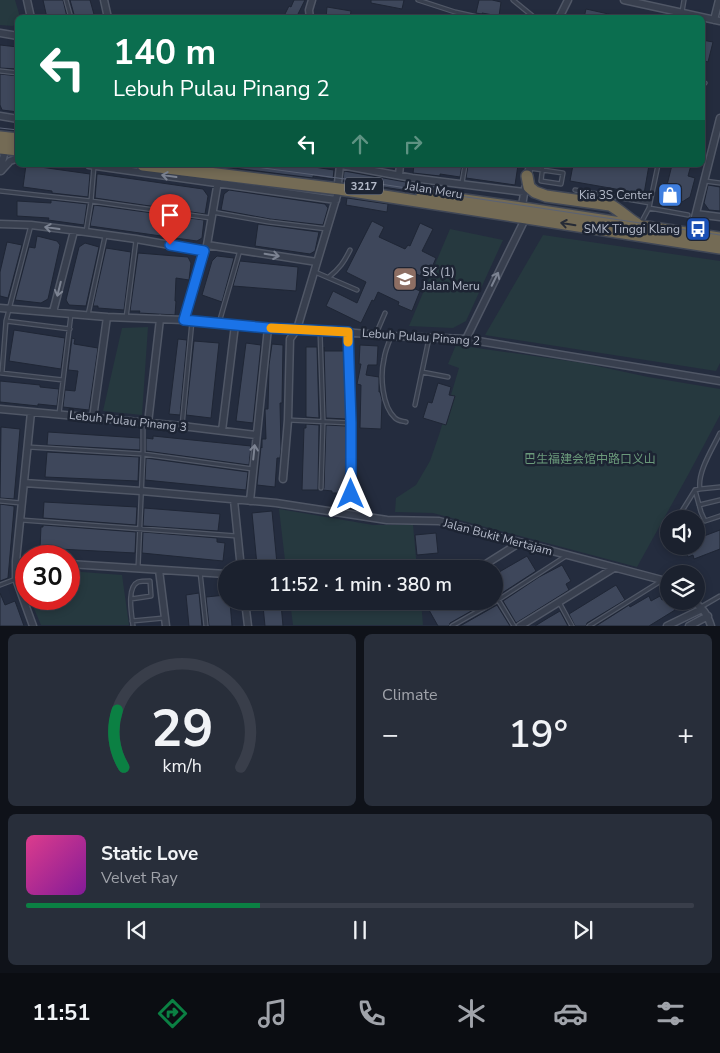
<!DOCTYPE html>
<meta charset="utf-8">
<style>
:root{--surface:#1b212e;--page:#282e3a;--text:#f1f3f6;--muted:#a0a3aa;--line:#393e4a;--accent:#0b8043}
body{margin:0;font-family:"Nunito Sans","Noto Sans SC",sans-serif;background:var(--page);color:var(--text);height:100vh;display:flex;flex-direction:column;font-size:19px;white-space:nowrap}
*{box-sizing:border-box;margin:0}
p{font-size:16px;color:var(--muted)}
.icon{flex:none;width:28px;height:28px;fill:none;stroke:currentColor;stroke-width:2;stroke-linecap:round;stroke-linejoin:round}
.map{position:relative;height:626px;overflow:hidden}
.panel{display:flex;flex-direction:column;gap:8px;padding:8px;background:#0f1219;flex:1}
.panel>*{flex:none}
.guide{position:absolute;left:15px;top:15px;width:690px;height:152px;border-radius:8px;box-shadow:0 2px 8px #0003,0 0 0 1px var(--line);background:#0b6e4f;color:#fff;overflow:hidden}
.controls{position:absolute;left:660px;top:510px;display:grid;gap:10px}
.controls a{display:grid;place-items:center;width:45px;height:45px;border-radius:50%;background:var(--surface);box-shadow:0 2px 8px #0003,0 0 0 1px var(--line);font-size:25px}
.speed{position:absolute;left:15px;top:545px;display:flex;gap:10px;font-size:25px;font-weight:700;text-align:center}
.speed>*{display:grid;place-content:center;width:65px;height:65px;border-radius:50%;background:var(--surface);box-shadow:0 2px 8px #0003,0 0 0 1px var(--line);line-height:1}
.speed .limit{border:8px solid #d22;background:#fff;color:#111}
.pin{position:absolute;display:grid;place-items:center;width:42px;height:42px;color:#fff;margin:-51px -21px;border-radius:50% 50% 50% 0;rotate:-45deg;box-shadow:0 0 5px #0007}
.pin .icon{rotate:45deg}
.me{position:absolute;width:55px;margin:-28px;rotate:0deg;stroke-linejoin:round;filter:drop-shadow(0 0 4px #0008)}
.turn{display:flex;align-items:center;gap:18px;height:105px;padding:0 15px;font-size:22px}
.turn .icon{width:65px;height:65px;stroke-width:2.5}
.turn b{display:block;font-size:35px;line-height:42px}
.lanes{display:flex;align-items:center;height:48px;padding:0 15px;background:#0003;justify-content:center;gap:25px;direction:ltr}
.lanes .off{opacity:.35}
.big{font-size:38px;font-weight:600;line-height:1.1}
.panel .widget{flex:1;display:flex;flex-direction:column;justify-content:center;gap:8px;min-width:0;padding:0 18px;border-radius:8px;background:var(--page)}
.panel .dial{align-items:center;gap:0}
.dial svg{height:130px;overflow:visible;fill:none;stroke:var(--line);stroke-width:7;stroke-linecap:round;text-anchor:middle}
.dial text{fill:var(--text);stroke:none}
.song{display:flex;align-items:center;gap:15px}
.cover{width:60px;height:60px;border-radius:8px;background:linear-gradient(135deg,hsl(330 70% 55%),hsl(290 70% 35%))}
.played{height:5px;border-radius:2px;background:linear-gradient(90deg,var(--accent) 35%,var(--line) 35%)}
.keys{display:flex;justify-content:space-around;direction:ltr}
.heat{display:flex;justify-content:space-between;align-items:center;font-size:28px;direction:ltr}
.panel .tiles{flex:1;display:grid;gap:8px;grid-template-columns:1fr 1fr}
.widget:last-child{grid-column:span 2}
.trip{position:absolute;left:218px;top:560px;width:285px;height:50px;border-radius:25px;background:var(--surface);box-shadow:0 2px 8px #0003,0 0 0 1px var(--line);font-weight:600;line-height:50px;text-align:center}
.menu{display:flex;height:80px;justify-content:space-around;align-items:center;background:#0b0d12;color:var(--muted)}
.menu .icon{width:35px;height:35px}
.menu .active{color:var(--accent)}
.menu b{font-size:22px;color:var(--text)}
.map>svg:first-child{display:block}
.green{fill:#26393f}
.building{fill:#3e475b;stroke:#1f2635}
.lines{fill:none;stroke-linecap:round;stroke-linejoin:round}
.lane-casing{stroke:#505766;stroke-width:5.5}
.street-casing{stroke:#505766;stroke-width:9}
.highway-casing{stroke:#404756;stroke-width:14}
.lane{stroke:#383f4e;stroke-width:3}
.street{stroke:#383f4e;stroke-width:6}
.highway{stroke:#746b55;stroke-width:11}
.tram{stroke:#5a6275;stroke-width:1}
.oneway{stroke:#7c8392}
.oneway2{stroke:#262b36}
.route-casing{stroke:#114b97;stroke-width:12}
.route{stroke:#1a73e8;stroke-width:9}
.slow{stroke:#f59e0b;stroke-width:9}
.labels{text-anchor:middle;stroke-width:5;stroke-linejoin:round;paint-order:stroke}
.shield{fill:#1d2433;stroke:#878d9c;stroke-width:1}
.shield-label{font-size:11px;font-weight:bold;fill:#b4bac9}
.street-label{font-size:12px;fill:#b4bac9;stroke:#1d2433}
.poi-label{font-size:12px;fill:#b4bac9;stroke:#1d2433;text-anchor:end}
.park-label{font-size:12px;fill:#6b9a7b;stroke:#1d2433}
</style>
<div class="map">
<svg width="720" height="626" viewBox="0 0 720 626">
<rect width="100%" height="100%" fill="#242c3e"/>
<path class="green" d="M0,0H15L20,17L18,18L17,22L13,26L0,25Z
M450,229L503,240L466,321L453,328L409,326Z
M543,235L720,261V363L716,371L485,335Z
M148,327L142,415L103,411L122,328Z
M456,345L583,363L648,377L720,389V415L688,475L637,567L433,513L395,512L396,498L416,485L430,461L439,435L459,368L448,364Z
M279,509L373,525H413L417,569H286Z
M69,571L122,575L129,625H41L30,599H69Z
M290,601H421L423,625H293Z"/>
<path class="building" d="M43,0H63L67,17L47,18Z
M70,0H90L95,18H75Z
M294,0H305L296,18H283L289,6L291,7Z
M371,0H404L402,9L371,3Z
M479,0H492L501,2L499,16L482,13V14L476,13Z
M327,7L351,11L350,18H326Z
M586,9L613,15L612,18H584Z
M702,40L713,42L708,62L702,60Z
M0,45L18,47V69L0,68Z
M0,74L18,76V112L2,110L0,105Z
M26,165L90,174L88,197L52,193V191L23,187Z
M210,165H315L314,167L334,170L333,179L313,176V178Z
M414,165H462L460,177L440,174V176L413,173Z
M468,165H518L515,185L466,178Z
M573,165H649L644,194L570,181Z
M672,165H691L688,176L695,178L690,197L682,202L664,197Z
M344,171L411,183L439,186L438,189L423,187H419L415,192L358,183V184L349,183L350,182L343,181Z
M97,174H99L203,189L208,196L205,214L95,198Z
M708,185L720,187V211L709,210L704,203Z
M229,190L325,204L328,208L323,225L270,219L221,210L224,194Z
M347,198L388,204L387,212L346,205Z
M51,200L87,204L84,225L48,220L49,218L17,216V201L51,203Z
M94,205L204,220L202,238L197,241L90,226Z
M372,221L384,227L379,237L405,249L408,245L410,246L420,223L433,229L422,251L436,258L427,279L410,271L404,284L420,291L412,311L398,305L399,302L378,292L374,301L372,300L361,323L326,306L333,291L357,303L366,282L346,272Z
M258,224L319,232L315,251L310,254L255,246Z
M37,236L57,241L60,245L48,299L41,303L15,300L29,247L35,248Z
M7,242L22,245L8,298L0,296V272Z
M85,243L99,247L86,306L69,305L66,300L79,247Z
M106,248L131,252L124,310L98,308V306H93Z
M138,253L188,257L191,263L189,280L176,278L175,301H176L175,315L139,313L140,311H130Z
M217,256L234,258L222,302L202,295L212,261Z
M240,261L298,267L296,291L233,286Z
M14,330L65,338L61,369L9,361Z
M72,338L75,339L74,344L98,348L89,410L63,407L65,390L75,391L78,371L68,370Z
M178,339L187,340L180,415L169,414Z
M194,341L219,343L211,418L186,415Z
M246,343L261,345L253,423L236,421Z
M272,344L283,345L282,403H280L281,449L280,458H277L275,487L257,485L261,447L262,448V439H266L265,409H268L269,365Z
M360,345L378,346L377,365H368L366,375L379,377V392H380L382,400L381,429L360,428L361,385L357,384L361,364H359Z
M306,347H317L319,418L306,417Z
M324,347V351H344L346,419L326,418Z
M0,381L40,385V387L59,389L57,406L38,404V406L0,402Z
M438,383L451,387L449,395L455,396L446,425L423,418L428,402L432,403Z
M306,424L319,425L318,488V490H302L304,428H306Z
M326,425L346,426V493H332V491L323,490L324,488Z
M1,427L20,429L14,499L0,498Z
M48,432L140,438V450L47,445Z
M153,436L251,446L249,465L146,451V438L153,439Z
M47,452L139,457L138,481L45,477Z
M146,458L248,472L246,490L145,480Z
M44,502L137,507L136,525L43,518Z
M0,504L14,506V509L8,578L0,581Z
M144,508L220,514L218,531L143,526Z
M272,511L277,564L257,565L252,513Z
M697,518L704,536L720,530V549L694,559L693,555L688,557L685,546H696Z
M43,525L136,532L135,553L40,548L41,527H43Z
M143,532L217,538V542L225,543L223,561L142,553Z
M436,533L438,553L417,555L415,535Z
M527,556L536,571L499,595L497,591L494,590V575Z
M562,565L571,581L566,584L569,590L516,623L503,601L539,577Z
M616,585L625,600L587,623L586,626H575L569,614Z
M0,593L5,605L15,601L24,626H0Z
M199,593L202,626H189L186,595Z
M226,595V602H230L232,626H209L206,597Z
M649,596L651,601L660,596L662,600L667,598L675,610L649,626H596L629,605L630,607Z
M444,601H489L450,623L449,626H438L429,610Z
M281,604L283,626H265L263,606Z
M497,605L510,626H460Z
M560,611L568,626H535L548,618Z"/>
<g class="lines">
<defs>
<path id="lane" d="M66,0L71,18
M418,0L455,12L482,18
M513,0L535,18
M682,12L684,0
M0,71L18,73
M702,82L705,83
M529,168L563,173L561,184L541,181L543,165
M705,181L720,183
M462,183L465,165
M575,190L650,203
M0,191L91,201L211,218
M649,208L688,215
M212,212L269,222L327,229
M641,223L649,208L658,165
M86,232L91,201L94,166
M315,272L357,290
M329,277C340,268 344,262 350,250
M88,315L105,236
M126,318L136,240
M6,321L70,329
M219,323L240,250
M320,331L323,421L321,488
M376,334L385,313
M391,337C388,344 385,351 384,359C380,376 382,406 395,418C398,421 402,421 406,422
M422,372L448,377
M1,373L63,380
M2,373L6,321L31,225
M415,405L429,338
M59,414L71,314
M288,420L351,423
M182,426L192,321
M720,433C713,448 697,472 700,489L695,490L701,512L705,521L720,516
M28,447L143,454L253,469
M700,489L720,487
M0,501L21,503
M699,505L720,500
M677,519L695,490
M21,520L237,536
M681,546L683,551
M138,568L143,454V423
M200,572L206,626
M0,585L16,579
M494,593L514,626
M131,599L151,596L150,581C147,581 141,581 138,582C126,587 132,616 133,626
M559,602L572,626
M701,607L720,596
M132,621L164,618
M452,626L498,600L566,556
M589,626L661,581"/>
<path id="street" d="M27,0L31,18
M104,0L108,18
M624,0L720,21
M310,18L309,10L312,0
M559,18L568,0
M714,20L719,0
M0,33L18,36
M0,116L18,119
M89,165L336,200
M341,165L412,178L524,192
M0,170L6,147
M1,171L10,161L18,158
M399,175L400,165
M527,179L530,165
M338,183L340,165
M521,211L525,188
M696,214L720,217
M0,224L31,225L86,232L136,239L204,251
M691,233L720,118
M207,245L317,262
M0,308L107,317L184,320L268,328L320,330L391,336L466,339L720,381
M53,312L74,231
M184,320L207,245L218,181
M348,332L351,423V494
M466,339L526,217
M0,409L182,426L256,435
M31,412L16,561V579L33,626
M93,418L107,317
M148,423L160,319
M222,431L235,325
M283,479L288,420L290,339L297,329L339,189
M24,483L141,491L276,503L387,520L439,521L662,580L669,585
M234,500L241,569
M250,501L268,328
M16,561L26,562
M69,564L226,574
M478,569L519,543
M159,570L166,626
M245,601L248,626
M693,601C703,609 707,613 711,626
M429,602L430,601
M520,626L614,568
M667,626L702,609
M689,626L708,616"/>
<path id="highway" d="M0,137L18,139
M0,148L18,150
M143,165L339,189L720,248
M527,176L529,187L535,192L546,196L610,205C620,210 627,218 637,224
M422,194L529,209L720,238"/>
</defs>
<use href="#lane" class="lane-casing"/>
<use href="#street" class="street-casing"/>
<use href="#highway" class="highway-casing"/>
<use href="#lane" class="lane"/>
<use href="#street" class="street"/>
<use href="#highway" class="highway"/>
<path class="tram" d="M0,128L18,130
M241,165L360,181L720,235"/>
</g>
<defs><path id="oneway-shaft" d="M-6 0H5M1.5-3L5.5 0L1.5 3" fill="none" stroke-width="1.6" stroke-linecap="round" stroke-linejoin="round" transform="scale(1.25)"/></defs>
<g class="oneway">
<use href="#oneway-shaft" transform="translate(169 176) rotate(-172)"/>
<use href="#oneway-shaft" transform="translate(52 228) rotate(-172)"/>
<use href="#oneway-shaft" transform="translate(272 255) rotate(9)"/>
<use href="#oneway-shaft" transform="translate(495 279) rotate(-64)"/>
<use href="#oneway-shaft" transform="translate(59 289) rotate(104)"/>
<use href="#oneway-shaft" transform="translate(254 452) rotate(-84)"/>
</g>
<use class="oneway2" href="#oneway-shaft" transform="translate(568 224) rotate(-171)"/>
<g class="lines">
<defs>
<path id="route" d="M170,245L204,251L184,320L268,328L348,332L351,423V494"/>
</defs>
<use href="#route" class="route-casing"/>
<use href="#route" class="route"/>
<path class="slow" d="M271,328L348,332V342"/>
</g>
<defs>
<symbol id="shop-square" viewBox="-11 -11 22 22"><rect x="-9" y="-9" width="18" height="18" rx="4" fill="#3f7fe0" stroke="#1d2433"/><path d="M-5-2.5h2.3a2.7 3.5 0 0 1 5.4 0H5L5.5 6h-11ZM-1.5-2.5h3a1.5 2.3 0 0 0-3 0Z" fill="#fff"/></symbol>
<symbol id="bus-square" viewBox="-11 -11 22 22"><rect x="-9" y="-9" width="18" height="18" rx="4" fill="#1a4fb4" stroke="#1d2433"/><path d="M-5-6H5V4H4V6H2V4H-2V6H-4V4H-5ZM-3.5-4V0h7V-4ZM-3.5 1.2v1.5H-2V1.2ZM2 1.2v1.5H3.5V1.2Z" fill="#fff"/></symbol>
<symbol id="school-square" viewBox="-11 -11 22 22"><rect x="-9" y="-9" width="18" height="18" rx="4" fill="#8d6e63" stroke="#1d2433"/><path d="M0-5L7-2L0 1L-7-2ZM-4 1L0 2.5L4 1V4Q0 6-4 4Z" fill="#fff"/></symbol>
</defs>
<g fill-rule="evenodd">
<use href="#shop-square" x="656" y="181" width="28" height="28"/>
<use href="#bus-square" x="684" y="215" width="28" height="28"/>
<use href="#school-square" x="391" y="265" width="28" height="28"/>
</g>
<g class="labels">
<rect class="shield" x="345" y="177.5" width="38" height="17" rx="4"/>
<g class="shield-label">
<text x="364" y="190">3217</text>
</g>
<g class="street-label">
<text transform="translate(434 190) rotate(9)" y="4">Jalan Meru</text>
<text transform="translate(421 337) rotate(4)" y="4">Lebuh Pulau Pinang 2</text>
<text transform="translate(128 421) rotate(6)" y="4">Lebuh Pulau Pinang 3</text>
<text transform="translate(498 537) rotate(15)" y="4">Jalan Bukit Mertajam</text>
</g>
<g class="poi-label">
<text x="652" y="199">Kia 3S Center</text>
<text x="680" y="233">SMK Tinggi Klang</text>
<text x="422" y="276" text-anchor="start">SK (1)<tspan x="422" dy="14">Jalan Meru</tspan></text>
</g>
<g class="park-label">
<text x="590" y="463">巴生福建会馆中路口义山</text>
</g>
</g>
</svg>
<div class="controls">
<a><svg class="icon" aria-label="sound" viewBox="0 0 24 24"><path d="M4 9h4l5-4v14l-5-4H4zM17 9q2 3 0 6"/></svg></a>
<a><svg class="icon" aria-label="layers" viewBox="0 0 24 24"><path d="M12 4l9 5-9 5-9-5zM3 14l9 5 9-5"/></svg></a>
</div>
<div class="speed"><div class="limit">30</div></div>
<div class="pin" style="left:170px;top:245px;background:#d93025"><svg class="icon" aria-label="arrive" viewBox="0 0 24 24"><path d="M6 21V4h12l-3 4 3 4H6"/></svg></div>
<svg class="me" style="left:351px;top:494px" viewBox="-20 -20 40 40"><path d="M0-17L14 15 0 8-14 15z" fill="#1a73e8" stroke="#fff" stroke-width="4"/></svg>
<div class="trip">11:52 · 1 min · 380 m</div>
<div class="guide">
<div class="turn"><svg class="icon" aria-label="left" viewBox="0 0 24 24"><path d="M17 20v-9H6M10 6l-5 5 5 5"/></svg><div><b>140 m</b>Lebuh Pulau Pinang 2</div></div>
<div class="lanes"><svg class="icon" aria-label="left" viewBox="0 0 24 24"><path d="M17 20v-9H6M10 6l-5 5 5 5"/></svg><svg class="icon off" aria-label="ahead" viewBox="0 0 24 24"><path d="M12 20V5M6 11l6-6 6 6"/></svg><svg class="icon off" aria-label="right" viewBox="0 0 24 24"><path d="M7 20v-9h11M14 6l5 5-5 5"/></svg></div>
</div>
</div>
<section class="panel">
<div class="tiles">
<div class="widget dial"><svg viewBox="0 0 100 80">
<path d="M14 69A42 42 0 1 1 86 69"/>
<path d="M14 69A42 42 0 0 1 10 34" stroke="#0b8043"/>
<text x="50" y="56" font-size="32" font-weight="700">29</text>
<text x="50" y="72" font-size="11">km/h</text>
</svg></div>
<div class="widget"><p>Climate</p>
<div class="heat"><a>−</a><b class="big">19°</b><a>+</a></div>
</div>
<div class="widget">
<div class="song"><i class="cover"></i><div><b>Static Love</b><p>Velvet Ray</p></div></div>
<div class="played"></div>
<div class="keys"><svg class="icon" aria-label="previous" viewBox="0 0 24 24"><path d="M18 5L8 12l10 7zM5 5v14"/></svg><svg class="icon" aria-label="pause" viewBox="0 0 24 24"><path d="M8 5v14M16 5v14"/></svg><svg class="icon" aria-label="next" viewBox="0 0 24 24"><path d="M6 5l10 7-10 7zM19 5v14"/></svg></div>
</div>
</div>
</section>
<nav class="menu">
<b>11:51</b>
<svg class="icon active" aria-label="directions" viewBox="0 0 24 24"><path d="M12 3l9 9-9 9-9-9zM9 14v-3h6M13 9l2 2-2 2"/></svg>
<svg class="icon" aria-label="music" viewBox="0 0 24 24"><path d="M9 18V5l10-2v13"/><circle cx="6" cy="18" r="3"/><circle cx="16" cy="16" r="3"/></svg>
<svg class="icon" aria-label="phone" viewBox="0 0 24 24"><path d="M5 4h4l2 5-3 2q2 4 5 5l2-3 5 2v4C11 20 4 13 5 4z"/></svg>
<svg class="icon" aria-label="climate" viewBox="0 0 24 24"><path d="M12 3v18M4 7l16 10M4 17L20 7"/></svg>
<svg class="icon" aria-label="car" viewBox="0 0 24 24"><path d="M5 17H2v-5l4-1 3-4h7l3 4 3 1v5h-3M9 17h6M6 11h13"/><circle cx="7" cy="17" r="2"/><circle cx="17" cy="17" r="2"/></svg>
<svg class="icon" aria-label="filters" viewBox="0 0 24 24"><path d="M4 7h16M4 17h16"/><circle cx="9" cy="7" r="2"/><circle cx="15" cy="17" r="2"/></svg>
</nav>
